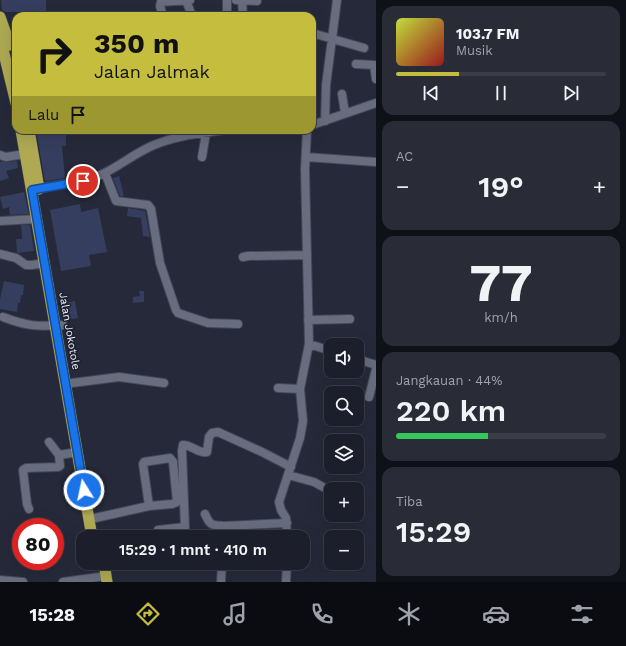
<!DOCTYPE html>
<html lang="id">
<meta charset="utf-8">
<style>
:root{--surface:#1c1f2b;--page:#292c37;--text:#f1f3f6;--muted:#a0a2a9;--line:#3a3d47;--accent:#c4bd3e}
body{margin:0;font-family:"Work Sans",sans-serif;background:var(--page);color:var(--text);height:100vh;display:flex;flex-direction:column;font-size:15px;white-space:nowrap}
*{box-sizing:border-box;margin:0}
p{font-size:13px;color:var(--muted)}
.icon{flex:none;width:22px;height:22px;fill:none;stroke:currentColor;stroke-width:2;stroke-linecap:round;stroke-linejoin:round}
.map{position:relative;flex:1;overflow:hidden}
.details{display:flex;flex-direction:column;gap:6px;padding:6px;background:#0f1118;width:250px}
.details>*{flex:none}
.hud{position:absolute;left:12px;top:12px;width:304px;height:122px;border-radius:12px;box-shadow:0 4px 16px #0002,0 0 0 1px var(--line);background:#c4bd3e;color:#111;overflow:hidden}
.fabs{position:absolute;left:324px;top:338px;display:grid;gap:8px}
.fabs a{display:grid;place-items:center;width:40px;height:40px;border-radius:8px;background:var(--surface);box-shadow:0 4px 16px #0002,0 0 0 1px var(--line);font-size:20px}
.speed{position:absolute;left:12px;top:518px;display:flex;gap:8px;font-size:20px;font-weight:700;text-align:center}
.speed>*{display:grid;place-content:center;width:52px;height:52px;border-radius:50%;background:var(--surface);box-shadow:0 4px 16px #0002,0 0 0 1px var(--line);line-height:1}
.speed .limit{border:6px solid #d22;background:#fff;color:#111}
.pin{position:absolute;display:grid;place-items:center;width:34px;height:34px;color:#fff;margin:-17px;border:2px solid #fff;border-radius:50%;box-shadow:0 1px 4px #0007}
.me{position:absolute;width:44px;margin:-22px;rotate:350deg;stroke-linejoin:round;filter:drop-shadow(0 0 3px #0008)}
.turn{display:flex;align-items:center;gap:14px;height:84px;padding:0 16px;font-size:18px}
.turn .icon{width:52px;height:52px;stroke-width:2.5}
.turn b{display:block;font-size:28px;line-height:34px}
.then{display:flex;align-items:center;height:38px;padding:0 16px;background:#0003;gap:8px;font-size:15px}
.big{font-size:30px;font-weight:600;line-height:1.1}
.details .card{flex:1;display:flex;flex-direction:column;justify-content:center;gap:6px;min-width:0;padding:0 14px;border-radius:12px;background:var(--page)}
.details .dial{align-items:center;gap:0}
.dial b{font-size:52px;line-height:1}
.song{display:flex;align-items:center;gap:12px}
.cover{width:48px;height:48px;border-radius:6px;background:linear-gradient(135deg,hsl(70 70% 55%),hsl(0 70% 35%))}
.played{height:4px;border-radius:2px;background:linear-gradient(90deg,var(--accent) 30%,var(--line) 30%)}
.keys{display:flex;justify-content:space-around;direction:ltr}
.heat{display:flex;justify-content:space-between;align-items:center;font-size:22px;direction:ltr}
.charge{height:6px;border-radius:3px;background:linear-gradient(90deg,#34c759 44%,var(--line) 0)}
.trip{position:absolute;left:76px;top:530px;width:234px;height:40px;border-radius:12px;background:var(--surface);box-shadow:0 4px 16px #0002,0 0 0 1px var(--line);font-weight:600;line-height:40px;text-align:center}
.dock{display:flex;height:64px;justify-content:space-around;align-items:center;background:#0b0c11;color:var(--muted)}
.dock .icon{width:28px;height:28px}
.dock .current{color:var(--accent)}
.dock b{font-size:18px;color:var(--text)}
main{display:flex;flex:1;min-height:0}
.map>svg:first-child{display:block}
.building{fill:#363e5f}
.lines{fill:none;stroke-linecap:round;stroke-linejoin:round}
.minor-casing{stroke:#434754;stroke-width:10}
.highway-casing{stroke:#434754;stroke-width:12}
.minor{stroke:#676c7e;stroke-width:8}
.highway{stroke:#aea952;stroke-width:11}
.route-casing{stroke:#114b97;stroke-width:10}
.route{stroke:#1a73e8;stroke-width:7}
.labels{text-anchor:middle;stroke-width:3;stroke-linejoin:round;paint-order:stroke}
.street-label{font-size:11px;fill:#eceffa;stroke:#1c202f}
</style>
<main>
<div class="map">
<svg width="376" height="582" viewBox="0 0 376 582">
<rect width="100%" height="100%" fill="#252939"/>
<path class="building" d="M1,0H46V16H22V12H5L2,10Z
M36,130H66V146H62L65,178L45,181Z
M2,161L6,162L17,161L18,168L6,171L9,178L0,181V162Z
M119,176L124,196H120L113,178Z
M24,192L29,214L10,215L9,207L3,209L0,197Z
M80,204L81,212L98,208L107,252L89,255L91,266L61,271L50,210Z
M128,208L145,211L150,237L143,236L141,218L127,216Z
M30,225L34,251L17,253L16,239H22L21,225Z
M4,281L24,285L23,295H21L20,303H18L17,312L0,309V299Z
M139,291H144V302L133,303V297L140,296Z
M75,301L78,318L66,320L63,303Z"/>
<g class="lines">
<defs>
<path id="minor" d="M186,0L192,16
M236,0H242L243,16
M242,0L257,1
M163,16L160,6L161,2L190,0
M227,16V0
M312,33L364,48
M356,64L374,65L376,79
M342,94L345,113
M325,121L326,85L337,0
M312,125L376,103
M0,155L6,157L25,154
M202,157L206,133
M306,157L376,162
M105,173L116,201L148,205L151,209L160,263L176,310L178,313L208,323L238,324
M35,189C56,184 79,184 98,176C118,168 134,153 154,145C176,136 200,133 223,130
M0,221L37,219
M0,254L16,258L26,265H32L45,263
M243,257L248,256L307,255
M3,317C26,326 38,327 63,325
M308,320L350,319
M309,344L331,351
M357,359L376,365
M72,383L119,377L164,383
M278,388L300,389
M369,397L376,369
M49,442L59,455
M288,475L314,482L323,487
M29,509L27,504L23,470L26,468L58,467L60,466L59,455L78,452
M205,514C210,526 212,525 224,526
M95,518L149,506L172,504L177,502L173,462L170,458L144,462L143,464L149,506
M158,530L185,527L182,451L183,445C192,445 199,454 207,452L209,437L212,433L218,432L262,452L291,467
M224,537V526L287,523
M287,537L286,518L281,510L279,502L300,438L303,421L300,389L309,344L305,169L307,130
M0,580L23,582
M63,582L99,577
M221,582L222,563
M286,582L287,563"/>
<path id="highway" d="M0,17L10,45
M0,37L16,103
M21,130L92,537
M29,130L39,189
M104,563L107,582"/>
</defs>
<use href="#minor" class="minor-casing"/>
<use href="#highway" class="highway-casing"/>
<use href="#minor" class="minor"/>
<use href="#highway" class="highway"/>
</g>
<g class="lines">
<defs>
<path id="route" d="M83,181L32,190L84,490"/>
</defs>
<use href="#route" class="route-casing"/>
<use href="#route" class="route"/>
</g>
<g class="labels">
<g class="street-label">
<text transform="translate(70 331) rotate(80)" y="4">Jalan Jokotole</text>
</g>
</g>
</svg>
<div class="fabs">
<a><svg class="icon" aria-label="sound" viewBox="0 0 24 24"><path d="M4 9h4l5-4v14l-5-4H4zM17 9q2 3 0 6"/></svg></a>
<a><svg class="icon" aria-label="search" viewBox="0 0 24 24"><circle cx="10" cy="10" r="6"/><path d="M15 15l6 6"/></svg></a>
<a><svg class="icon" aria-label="layers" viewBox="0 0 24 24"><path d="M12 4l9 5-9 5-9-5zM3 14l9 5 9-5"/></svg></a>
<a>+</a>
<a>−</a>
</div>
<div class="speed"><div class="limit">80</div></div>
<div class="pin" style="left:83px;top:181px;background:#d93025"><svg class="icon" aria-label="arrive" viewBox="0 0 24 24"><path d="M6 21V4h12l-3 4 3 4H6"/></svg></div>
<svg class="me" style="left:84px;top:490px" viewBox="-20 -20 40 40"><circle r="17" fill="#1a73e8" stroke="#fff" stroke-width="3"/><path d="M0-11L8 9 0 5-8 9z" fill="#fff"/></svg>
<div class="trip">15:29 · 1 mnt · 410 m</div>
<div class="hud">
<div class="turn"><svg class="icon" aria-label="right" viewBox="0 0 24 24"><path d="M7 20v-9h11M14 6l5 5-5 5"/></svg><div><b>350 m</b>Jalan Jalmak</div></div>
<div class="then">Lalu<svg class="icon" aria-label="arrive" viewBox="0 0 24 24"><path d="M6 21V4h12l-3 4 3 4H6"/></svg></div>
</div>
</div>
<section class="details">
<div class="card">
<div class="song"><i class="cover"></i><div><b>103.7 FM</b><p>Musik</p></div></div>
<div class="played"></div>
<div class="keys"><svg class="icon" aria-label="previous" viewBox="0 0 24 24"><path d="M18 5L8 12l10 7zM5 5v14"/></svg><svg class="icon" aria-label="pause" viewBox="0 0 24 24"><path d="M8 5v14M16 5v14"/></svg><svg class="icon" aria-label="next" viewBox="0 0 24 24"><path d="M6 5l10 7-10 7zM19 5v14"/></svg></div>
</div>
<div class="card"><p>AC</p>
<div class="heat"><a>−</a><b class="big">19°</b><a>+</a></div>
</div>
<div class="card dial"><b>77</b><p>km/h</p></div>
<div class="card"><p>Jangkauan · 44%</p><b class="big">220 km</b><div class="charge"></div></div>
<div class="card"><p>Tiba</p><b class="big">15:29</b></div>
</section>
</main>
<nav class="dock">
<b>15:28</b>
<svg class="icon current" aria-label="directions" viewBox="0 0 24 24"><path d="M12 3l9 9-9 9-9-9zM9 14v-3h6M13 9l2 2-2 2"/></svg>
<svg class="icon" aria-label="music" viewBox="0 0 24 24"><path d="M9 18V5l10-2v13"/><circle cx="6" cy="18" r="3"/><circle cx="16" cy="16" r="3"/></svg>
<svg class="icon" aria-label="phone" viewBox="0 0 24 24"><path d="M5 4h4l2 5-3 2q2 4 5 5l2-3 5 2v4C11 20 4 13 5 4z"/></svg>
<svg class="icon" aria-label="climate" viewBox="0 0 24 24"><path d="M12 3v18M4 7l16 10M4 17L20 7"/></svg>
<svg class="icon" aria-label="car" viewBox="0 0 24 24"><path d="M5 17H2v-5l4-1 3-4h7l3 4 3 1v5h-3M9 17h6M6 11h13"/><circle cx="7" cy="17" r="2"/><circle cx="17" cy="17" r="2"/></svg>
<svg class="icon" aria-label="filters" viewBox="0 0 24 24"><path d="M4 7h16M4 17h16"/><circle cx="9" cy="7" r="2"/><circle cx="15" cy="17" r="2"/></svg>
</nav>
